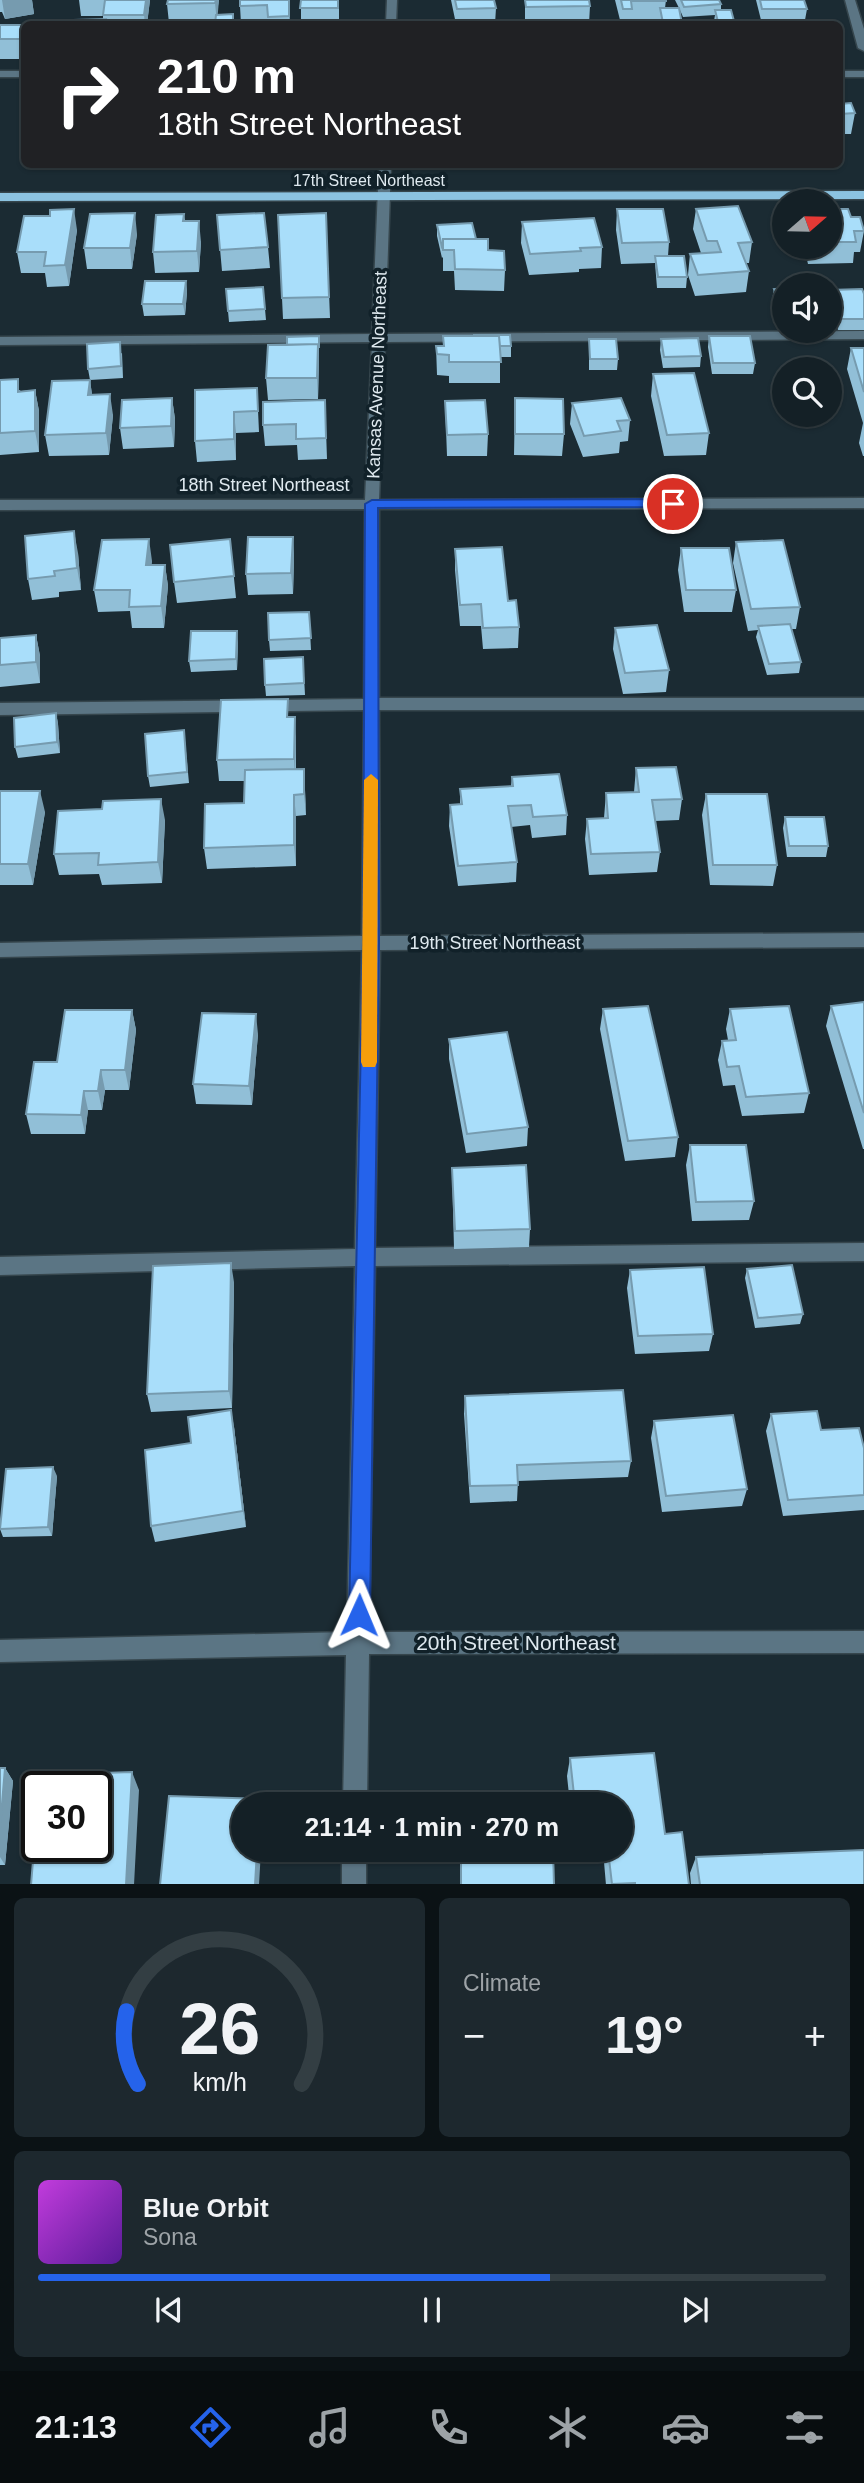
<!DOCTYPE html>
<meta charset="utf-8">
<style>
:root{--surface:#142026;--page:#1d282e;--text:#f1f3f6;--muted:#9da3a7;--line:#333e43;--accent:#2563eb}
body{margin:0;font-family:Arial,sans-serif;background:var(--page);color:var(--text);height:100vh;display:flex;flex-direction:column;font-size:26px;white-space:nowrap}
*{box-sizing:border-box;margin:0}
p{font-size:23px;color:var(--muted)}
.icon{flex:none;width:38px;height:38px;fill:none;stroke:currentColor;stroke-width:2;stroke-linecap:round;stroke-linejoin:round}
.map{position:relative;height:1884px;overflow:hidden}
.panel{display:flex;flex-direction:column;gap:14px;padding:14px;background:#0b1215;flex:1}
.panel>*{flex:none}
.hud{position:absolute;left:21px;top:21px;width:822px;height:147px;border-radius:10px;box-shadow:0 2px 5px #0004,0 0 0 2px var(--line);background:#202124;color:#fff;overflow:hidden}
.needle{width:46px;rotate:70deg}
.controls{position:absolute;left:772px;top:189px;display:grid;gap:14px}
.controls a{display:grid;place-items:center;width:70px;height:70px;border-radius:50%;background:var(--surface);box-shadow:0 2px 5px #0004,0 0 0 2px var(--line);font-size:35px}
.speed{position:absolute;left:21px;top:1771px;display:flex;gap:14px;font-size:35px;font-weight:700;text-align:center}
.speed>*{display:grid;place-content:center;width:91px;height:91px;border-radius:50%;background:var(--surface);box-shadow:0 2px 5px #0004,0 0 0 2px var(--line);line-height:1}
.speed .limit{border:4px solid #111;border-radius:10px;background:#fff;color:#111}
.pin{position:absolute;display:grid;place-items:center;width:60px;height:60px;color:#fff;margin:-30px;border:4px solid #fff;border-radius:50%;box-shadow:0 2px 7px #0007}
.me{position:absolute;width:77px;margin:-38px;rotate:1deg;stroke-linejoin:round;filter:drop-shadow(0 0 5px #0008)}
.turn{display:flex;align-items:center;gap:24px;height:147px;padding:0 21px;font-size:32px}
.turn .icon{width:91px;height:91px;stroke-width:2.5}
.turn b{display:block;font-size:49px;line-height:60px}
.big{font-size:52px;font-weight:700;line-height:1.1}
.panel .tile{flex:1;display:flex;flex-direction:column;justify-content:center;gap:10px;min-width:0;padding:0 24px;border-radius:10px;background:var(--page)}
.panel .dial{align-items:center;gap:0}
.dial svg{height:182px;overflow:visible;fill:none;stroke:var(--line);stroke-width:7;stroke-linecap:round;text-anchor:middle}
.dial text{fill:var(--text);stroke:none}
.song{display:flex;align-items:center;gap:21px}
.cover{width:84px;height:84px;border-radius:10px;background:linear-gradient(135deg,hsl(290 70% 55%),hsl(270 70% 35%))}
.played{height:7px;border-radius:4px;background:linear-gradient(90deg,var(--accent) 65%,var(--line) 65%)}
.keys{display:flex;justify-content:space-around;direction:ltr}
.heat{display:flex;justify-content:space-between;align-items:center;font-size:38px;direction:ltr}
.panel .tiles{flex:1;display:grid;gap:14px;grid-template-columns:1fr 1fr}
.tile:last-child{grid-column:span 2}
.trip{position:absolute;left:231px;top:1792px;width:402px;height:70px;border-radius:35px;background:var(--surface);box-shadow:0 2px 5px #0004,0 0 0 2px var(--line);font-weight:700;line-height:70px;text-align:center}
.tab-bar{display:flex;height:112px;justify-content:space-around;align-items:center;background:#080d0f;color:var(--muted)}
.tab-bar .icon{width:49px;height:49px}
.tab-bar .on{color:var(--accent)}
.tab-bar b{font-size:32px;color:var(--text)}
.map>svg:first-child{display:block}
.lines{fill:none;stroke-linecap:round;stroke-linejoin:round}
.minor-casing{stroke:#36464d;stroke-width:3}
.major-casing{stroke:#36464d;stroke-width:3}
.minor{fill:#5b7584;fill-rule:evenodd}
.major{fill:#8cc3e1;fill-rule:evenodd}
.wall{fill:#91bfd7}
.shaded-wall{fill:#769baf}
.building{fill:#a9defa;stroke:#769baf;stroke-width:2}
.route{fill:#2563eb;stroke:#184099;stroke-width:2}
.slow{fill:#f59e0b}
.labels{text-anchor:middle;stroke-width:7;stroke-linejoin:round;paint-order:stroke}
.far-street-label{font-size:16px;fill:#dfe9ef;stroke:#112129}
.street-label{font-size:18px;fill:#dfe9ef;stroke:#112129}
.near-street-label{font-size:21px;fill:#dfe9ef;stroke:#112129}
</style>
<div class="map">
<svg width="864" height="1885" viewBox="0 0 864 1885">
<rect width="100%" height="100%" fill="#1b2b33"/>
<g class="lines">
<defs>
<path id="minor" d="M387,0H397L396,24H386Z
M845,0H855L864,29V51L858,48Z
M0,71H24V77H0Z
M840,71H864V77H840Z
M379,164H391L385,334L864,331V339L385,342L379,500L864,498V508L379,509V698H864V710H379L380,936L864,933V947L380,950L375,1248L864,1243V1261L375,1266L369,1632L864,1631V1653L369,1654L367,1804H343L346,1655L0,1662V1640L347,1632L355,1266L0,1275V1257L355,1249L362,950L0,957V943L362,936L364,710L0,715V703L364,699L365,509L0,510V500H365L372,342L0,345V337L372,334Z
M342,1850H366V1885H342Z"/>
<path id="major" d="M864,191V199L0,201V193Z"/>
</defs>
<use href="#minor" class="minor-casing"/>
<use href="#major" class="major-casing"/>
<use href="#minor" class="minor"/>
<use href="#major" class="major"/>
</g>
<path class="wall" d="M0,0H32L34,14L5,19L2,12H0Z
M79,0H150L147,24H73L103,20V16H81Z
M219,0L215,23H169L167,4Z
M289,0L290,24H241L240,6Z
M301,0H339V24H301Z
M451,0H494L496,8L495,24H456Z
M525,0L590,6L589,24H525Z
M615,0H666L665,8H679L675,0H719L721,4V10L734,21V24H715L714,21L715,15L683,17L680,10L682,24L659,23V21H631V24H621Z
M756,0H804L807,9L805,20H761Z
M0,25H24V59H0Z
M840,104L855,113L851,134H840Z
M617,209L669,242L668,256L687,277L686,288H657L655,263L621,264L616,230Z
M696,209L752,242L749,263H745L749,271L746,292L695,296L688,275L690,254L701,253L693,229Z
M830,209L851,217L864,231L860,252H854L853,263L808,264L804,247H830Z
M326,213L330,318L283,319L282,298Z
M184,214L185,221L201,242L199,272L155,273L153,252Z
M217,215L268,247L270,268L222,271Z
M50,216L77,230L69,286L47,287L45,273H21L17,252Z
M522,222L602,247L601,268L579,269V272L529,275L521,243Z
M437,225L476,239L488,250L505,270L504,291L455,290L454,271H443V257L442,258L437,236Z
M137,234L132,269H87L84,248Z
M186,281L187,292L185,315L144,316L142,304Z
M263,287L266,320L229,322L226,289Z
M784,288V323L782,324L772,300L774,289Z
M830,290L864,294V330H838L834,318H830Z
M709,336L755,363L753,374H712L708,347Z
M287,337L319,347L318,399L268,400L266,378L287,345Z
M589,339L618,359L617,370H589Z
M661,339L701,356L700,367L663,368L660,350Z
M436,346H511V357H500V383H449V376L437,375Z
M851,348H864V456H863L859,443L863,423L847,369Z
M122,353L123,378L90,380L92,395L113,415L109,455L49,456L45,435L90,380L88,369Z
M653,374L709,433L706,455L664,456L651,396Z
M0,380L21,391L35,390L39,411V452L0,455Z
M257,388L259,432L236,433V460L197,462L195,441Z
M172,398L175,419L174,447L123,449L120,428Z
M515,398L564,434L562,456L514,455Z
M325,400L327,459L298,460L297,445L265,446L263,425Z
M445,401L488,434L487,456H447Z
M572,403L630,420L628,441L620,442L619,453L583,457L570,424Z
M293,537L294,558L293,594L248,595L246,574Z
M230,539L236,598L177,603L174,582Z
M736,542L800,607L796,629H791L801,662L799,673L767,675L756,637L758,630L748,631L733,563Z
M681,548L736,590L732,612H684L678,570Z
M455,549L508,601L519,627L518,648L483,649L481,626H460L455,570Z
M78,553L81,590L59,592V597L32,600L28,579Z
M152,561L151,565H165L168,586L164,628H132L130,611L98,612L94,590Z
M309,612L311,650L270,651L269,640Z
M615,628L669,670L666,692L623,694L613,649Z
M36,635L40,656V683L0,687V638Z
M238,642L237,670L191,672L189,661Z
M303,657L305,695L266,696L265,685Z
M56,713L58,724L60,753L18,758L15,747Z
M289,717L296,738V769H304L305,790L306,815L296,816V866L207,869L204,848L244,803L245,781H219L217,760Z
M184,730L189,783L150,787L148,776Z
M636,768L682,799L679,820L655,821L660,852L657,872L589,875L585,839L587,819L604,818L606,793L634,792Z
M512,777L567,815L566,835L532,838L530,825L511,827L517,862L516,882L458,886L449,826L450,805L460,804V789L511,786Z
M0,791L45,812L33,885H0Z
M706,794L777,865L773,886L710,885L702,815Z
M785,817L828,846L826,857H787L783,828Z
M165,820L162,883L102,885L99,874L59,875L54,854Z
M864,1002V1149H863L826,1026L831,1006Z
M603,1009L678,1137L675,1157L625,1161L600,1029Z
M730,1009L809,1093L804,1113L742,1116L735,1085L723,1086L718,1060L722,1041L728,1040L726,1029Z
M132,1010L136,1030L129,1090H105L102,1110H88L85,1134H31L26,1114L57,1062Z
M258,1034L252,1105L196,1104L193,1084Z
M449,1039L528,1127L527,1146L466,1153L449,1059Z
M690,1145L754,1201L749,1220L692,1221L686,1165Z
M452,1168L530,1229L529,1247L454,1249Z
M747,1269L803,1314L800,1324L755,1328L745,1278Z
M630,1270L713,1334L709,1351L635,1354L627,1288Z
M234,1282L232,1408L151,1412L147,1394Z
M465,1396L631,1461L628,1477L518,1481L517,1501L470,1503L464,1414Z
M771,1414L821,1430L864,1448V1510L783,1516L766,1431Z
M654,1421L747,1489L742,1506L662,1512L651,1438Z
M234,1427L246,1527L155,1542L151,1526L191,1443Z
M57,1476L52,1536L3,1537L0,1529Z
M570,1758L665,1834L689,1885H606L604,1862L575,1864L574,1850H621V1804H570L567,1776Z
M0,1768H5L13,1781L5,1865H0Z
M696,1857L864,1885H691L690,1873Z"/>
<path class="shaded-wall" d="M2,0H32L34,14L5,19Z
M146,0H150L147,24H145L144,15Z
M216,0H219L217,23L215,3Z
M74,209L77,230L69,286L65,265Z
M135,213L137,234L132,269L130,248Z
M199,221L201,242L199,272L197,251Z
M186,281L187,292L185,315L183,304Z
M318,344L319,366L318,399L317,378Z
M90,380L93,401L88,395Z
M35,390L39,411V452L35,431Z
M110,394L113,415L109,455L106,433Z
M172,398L175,419L174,447L171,426Z
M234,412L236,433V460L234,439Z
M74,531L78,553L81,590L77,568Z
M293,537L294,558L293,594L291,573Z
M149,539L152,561L149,587L146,565Z
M165,565L168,586L164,628L161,606Z
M237,631L238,642L237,670L236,659Z
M36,635L40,656V683L36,662Z
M56,713L58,724L60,753L57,742Z
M295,717L296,738L295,780L294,759Z
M304,769L305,790L306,815L304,794Z
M40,791L45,812L33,885L28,864Z
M294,795L296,816V866L294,845Z
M161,799L165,820L162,883L158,862Z
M132,1010L136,1030L129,1090L125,1070Z
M256,1014L258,1034L252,1105L249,1086Z
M101,1070L105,1090L102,1110L98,1091Z
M84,1091L88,1110L85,1134L81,1115Z
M231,1263L234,1282L232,1408L229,1391Z
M231,1410L234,1427L246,1527L243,1511Z
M53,1467L57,1476L52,1536L48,1527Z
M5,1768L13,1781L5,1865L0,1857V1828Z
M132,1772L139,1790L134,1885H126Z
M257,1850H261L259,1885H255Z"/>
<path class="building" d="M105,0H146L144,15H103Z
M168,0H216L215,3L167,4Z
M240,0H289V16L268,17L267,5L240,6Z
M301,0H338V8H300Z
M455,0H494L496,8L457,9Z
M525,0H589L590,6L526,7Z
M621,0H666V1H631L632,9H623Z
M681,0H719L721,4L684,7Z
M760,0H804L807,9H762Z
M660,8H679L682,24H644V23H663Z
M715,10H731L734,21L718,22Z
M233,14V24H215L216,15Z
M106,19L105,24H73L74,20Z
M0,25H24V39H0Z
M851,103L855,113L840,114V104Z
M738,206L752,242L738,243L749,271L698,275L690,254L721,252L717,241H707L696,209Z
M74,209L65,265L44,266L46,252H17L24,216H50V210Z
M617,209H663L669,242L622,243Z
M830,209H848L851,217H860L864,231H854L856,242H830Z
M135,213L130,248H84L90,214Z
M264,213L268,247L220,250L217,215Z
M326,213L329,297L282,298L278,215Z
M184,214L183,221H199L197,251L153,252L156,215Z
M594,218L602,247L580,248L581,251L530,254L522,222Z
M472,223L476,239H443V246L442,247L437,225Z
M443,239H488V250L504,251L505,270L455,269L454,250H443Z
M655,256H684L687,277H658Z
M145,281H186L183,304H142Z
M263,287L265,309L228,311L226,289Z
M784,288V312L774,289Z
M862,289L864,294V319H840L836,307H830V290Z
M473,335H510L511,346H500L499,336Z
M319,336V347H318V344L287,345V337Z
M443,336H499L501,362H449V355L437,354L436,346H444Z
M709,336H750L755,363H713Z
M698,338L701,356L664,357L661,339Z
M589,339H616L618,359H590Z
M120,342L121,366L88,369L87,344Z
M318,344L317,378H266L268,345Z
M851,348H864V392Z
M694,373L709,433L667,435L653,374Z
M18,379V392L35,390V431L0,433V380Z
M90,380L88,395L110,394L106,433L45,435L52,381Z
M257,388L258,411L234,412V439L195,441V390Z
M172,398L171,426L120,428L122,400Z
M515,398L563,399L564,434H515Z
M621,398L630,420L617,421L621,431L584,436L572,403Z
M325,400L326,438L296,439V424L263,425V402Z
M485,400L488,434L447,435L445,401Z
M74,531L77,568L54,571L55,576L28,579L25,536Z
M248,537H293L291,573L246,574Z
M149,539L146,565H165L161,606L129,607L130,590H94L102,540Z
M230,539L234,576L174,582L170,545Z
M783,540L800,607L751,609L736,542Z
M502,547L508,601L516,600L519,627L483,628L481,604L460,605L455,549Z
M681,548H729L736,590H686Z
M309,612L311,638L269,640L268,613Z
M790,624L801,662L769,664L758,626Z
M657,625L669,670L625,673L615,628Z
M191,631H237L236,659L189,661Z
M36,635V662L0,665V638Z
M303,657L304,683L265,685L264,659Z
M288,699L287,717H295L294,759L217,760L221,700Z
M56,713L57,742L15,747L14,718Z
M184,730L187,772L148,776L145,734Z
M676,767L682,799L652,800L660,852L591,854L587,819L608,818L606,793L639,792L636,768Z
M304,769V794L294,795V845L204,848L205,804L244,803L245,770Z
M559,774L567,815L533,817L531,805L508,806L517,862L458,866L450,805L462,804L460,789L513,786L512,777Z
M0,791H40L28,864H0Z
M706,794H767L777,865H713Z
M161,799L158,862L98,865L99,853L54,854L58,811L102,809L103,801Z
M785,817H824L828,846H789Z
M864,1002V1113L831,1006Z
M648,1006L678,1137L628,1141L603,1009Z
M789,1006L809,1093L746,1097L739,1066L727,1067L722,1041L736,1040L730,1009Z
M65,1010H132L125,1070H101L98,1091H84L81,1115L26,1114L34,1062H57Z
M202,1013L256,1014L249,1086L193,1084Z
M507,1032L528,1127L467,1134L449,1039Z
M690,1145H746L754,1201L696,1202Z
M526,1165L530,1229L455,1231L452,1168Z
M231,1263L229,1391L147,1394L153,1266Z
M792,1265L803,1314L758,1318L747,1269Z
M704,1267L713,1334L638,1336L630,1270Z
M623,1390L631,1461L517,1465L518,1485L470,1486L465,1396Z
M231,1410L243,1511L151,1526L145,1450L191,1443L188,1417Z
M817,1411L821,1430L859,1428L864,1448V1495L788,1500L771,1414Z
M733,1415L747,1489L666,1496L654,1421Z
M53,1467L48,1527L0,1529L6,1469Z
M654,1753L665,1834L682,1832L689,1885H635V1883L612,1884L608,1850H621V1804H575L570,1758Z
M0,1768H5L0,1828Z
M132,1772L126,1885H31L37,1813V1846H96V1787H39L40,1775Z
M461,1793L552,1794V1804H461Z
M169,1796L261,1799V1804H243V1850H257L255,1885H160Z
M461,1850H553L554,1885H461Z
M864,1850V1885H700L696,1857Z"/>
<path class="route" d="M673,499L677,501V507L378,508L379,943L370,1615L367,1622L359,1625L352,1622L349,1615L363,943L365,504L372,500Z"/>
<path class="slow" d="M371,774L378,780L377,1062L375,1067H363L361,1062L364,780Z"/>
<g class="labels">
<g class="far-street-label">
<text x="369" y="186">17th Street Northeast</text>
</g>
<g class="street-label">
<text transform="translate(377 375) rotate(-88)" y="6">Kansas Avenue Northeast</text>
<text x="264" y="491">18th Street Northeast</text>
<text x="495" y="949">19th Street Northeast</text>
</g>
<g class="near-street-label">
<text x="516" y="1650">20th Street Northeast</text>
</g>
</g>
</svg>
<div class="controls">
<a><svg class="needle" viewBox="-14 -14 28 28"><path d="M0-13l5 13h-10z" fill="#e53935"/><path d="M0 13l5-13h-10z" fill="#9da3a7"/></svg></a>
<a><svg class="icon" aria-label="sound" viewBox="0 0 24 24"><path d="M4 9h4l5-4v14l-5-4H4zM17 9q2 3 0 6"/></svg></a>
<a><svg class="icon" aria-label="search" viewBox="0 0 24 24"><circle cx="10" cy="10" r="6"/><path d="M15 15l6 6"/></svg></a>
</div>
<div class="speed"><div class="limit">30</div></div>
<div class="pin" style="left:673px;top:504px;background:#d93025"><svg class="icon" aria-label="arrive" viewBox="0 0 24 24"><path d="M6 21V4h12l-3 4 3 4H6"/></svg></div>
<svg class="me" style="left:359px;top:1615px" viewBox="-20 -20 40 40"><path d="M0-17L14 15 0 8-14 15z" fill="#2563eb" stroke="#fff" stroke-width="4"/></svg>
<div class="trip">21:14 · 1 min · 270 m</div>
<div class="hud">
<div class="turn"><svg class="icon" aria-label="right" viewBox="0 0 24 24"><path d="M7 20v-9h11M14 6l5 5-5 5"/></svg><div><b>210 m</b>18th Street Northeast</div></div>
</div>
</div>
<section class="panel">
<div class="tiles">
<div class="tile dial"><svg viewBox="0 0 100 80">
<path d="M14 69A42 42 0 1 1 86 69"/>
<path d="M14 69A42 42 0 0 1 9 37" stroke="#2563eb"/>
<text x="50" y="56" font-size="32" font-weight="700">26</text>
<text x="50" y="72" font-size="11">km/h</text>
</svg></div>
<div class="tile"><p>Climate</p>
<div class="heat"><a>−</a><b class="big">19°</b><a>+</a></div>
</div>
<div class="tile">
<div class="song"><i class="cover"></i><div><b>Blue Orbit</b><p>Sona</p></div></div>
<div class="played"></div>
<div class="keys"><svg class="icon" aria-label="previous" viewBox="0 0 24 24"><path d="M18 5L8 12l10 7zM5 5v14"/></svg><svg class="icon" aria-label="pause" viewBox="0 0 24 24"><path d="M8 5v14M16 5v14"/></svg><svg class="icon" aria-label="next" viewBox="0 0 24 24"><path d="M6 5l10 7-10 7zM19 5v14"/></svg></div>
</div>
</div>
</section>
<nav class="tab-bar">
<b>21:13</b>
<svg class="icon on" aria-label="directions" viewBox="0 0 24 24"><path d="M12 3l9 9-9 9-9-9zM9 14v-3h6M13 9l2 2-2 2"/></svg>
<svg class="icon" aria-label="music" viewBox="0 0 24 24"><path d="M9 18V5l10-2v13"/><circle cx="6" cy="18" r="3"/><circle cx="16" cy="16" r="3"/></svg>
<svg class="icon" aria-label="phone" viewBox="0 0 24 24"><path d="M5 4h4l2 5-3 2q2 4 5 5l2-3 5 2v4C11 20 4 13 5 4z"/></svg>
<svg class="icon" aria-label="climate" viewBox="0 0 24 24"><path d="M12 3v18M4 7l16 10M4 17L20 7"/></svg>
<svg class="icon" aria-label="car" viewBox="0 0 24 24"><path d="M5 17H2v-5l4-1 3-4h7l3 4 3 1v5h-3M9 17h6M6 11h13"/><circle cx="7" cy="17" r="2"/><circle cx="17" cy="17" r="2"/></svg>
<svg class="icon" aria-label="filters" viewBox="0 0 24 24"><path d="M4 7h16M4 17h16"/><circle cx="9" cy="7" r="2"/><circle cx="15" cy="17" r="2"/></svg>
</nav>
